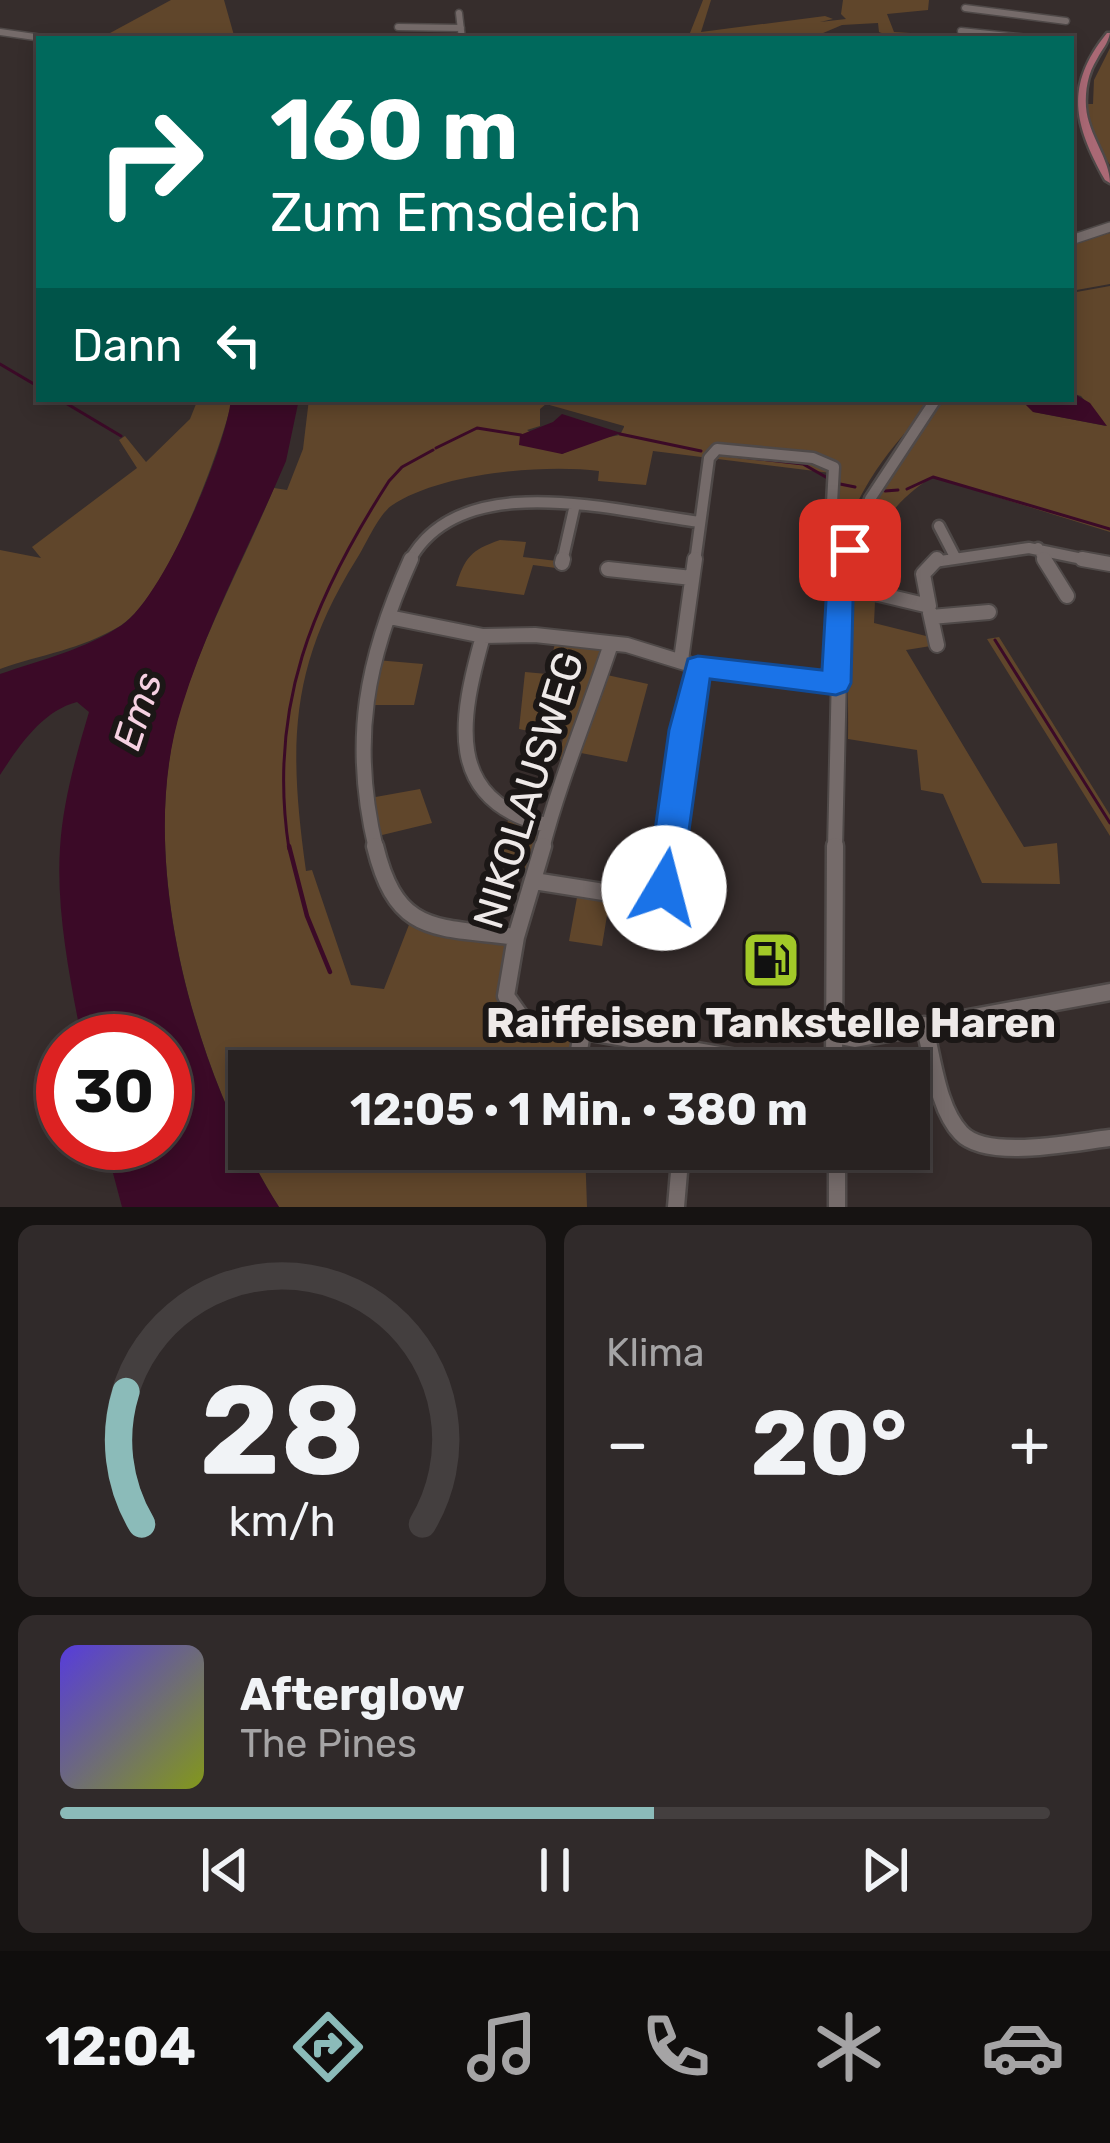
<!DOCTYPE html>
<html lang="de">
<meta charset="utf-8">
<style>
:root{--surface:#282221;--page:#302a2a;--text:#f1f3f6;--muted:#a5a4a5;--line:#443f3f;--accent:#8bbbb9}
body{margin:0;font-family:Rubik,sans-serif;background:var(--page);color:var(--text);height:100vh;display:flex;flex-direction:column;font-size:45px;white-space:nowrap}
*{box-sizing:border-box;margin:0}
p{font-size:39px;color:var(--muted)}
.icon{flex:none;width:66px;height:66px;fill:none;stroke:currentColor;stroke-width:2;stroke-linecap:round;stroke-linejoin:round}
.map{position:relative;height:1207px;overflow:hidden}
.details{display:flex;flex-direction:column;gap:18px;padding:18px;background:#161312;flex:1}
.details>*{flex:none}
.hud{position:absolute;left:36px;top:36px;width:1038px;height:366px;border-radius:0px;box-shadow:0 6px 18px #0003,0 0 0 3px var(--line);background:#00695c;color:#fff;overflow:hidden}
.speed{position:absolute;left:36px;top:1014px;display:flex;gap:24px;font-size:60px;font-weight:700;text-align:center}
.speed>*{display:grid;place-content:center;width:156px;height:156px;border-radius:50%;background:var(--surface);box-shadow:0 6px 18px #0003,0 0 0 3px var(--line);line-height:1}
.speed .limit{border:18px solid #d22;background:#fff;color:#111}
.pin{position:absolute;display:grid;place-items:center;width:102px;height:102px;color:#fff;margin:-51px;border-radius:24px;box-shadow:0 6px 18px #0006}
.me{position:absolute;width:132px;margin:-66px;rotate:8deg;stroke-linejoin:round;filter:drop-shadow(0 0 9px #0008)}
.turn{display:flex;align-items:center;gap:42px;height:252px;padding:0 36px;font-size:54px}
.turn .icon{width:156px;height:156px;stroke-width:2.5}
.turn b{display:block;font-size:84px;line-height:102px}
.then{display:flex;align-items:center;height:114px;padding:0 36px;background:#0003;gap:24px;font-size:45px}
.big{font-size:90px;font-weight:700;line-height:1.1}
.details .card{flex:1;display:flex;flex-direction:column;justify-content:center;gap:18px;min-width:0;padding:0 42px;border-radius:18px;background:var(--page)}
.details .dial{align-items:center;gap:0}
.dial svg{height:312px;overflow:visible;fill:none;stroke:var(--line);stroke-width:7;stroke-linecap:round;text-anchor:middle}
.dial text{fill:var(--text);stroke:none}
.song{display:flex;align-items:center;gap:36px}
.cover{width:144px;height:144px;border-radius:18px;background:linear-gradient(135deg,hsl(250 70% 55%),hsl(70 70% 35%))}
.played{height:12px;border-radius:6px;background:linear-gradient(90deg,var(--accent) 60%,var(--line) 60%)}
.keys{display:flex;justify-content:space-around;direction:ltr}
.heat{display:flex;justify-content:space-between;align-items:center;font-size:66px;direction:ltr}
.details .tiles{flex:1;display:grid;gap:18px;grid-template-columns:1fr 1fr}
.card:last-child{grid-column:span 2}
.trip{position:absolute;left:228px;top:1050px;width:702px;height:120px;border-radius:0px;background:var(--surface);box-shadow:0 6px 18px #0003,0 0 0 3px var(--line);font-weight:700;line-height:120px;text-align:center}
.tabs{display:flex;height:192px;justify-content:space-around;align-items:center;background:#100e0d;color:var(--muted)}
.tabs .icon{width:84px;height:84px}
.tabs .current{color:var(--accent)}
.tabs b{font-size:54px;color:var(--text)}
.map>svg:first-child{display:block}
.green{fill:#60462b;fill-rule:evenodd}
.water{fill:#3b0a27}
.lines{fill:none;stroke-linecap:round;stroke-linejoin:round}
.stream-far1{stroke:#3b0a27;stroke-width:3}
.stream{stroke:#3b0a27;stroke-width:4.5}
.building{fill:#824b30;stroke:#918884;stroke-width:3}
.minor-far4-casing{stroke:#4f4948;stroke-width:9}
.minor-far3-casing{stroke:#4f4948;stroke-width:12}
.minor-far2-casing{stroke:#4f4948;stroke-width:15}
.minor-far1-casing{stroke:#4f4948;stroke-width:18}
.minor-casing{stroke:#4f4948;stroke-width:21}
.major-casing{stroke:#4f4948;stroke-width:5}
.minor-far4{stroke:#756b6a;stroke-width:6}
.minor-far3{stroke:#756b6a;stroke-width:9}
.minor-far2{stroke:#756b6a;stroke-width:10}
.minor-far1{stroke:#756b6a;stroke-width:14}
.minor{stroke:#756b6a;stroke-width:16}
.major{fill:#aa6975;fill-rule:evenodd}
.route{fill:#1a73e8;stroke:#114b97;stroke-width:3}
.labels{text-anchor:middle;stroke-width:12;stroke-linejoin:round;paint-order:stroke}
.water-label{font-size:39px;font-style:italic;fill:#f6d1e2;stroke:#1b1716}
.near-street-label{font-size:42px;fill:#eee9e8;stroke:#1b1716}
.near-poi-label{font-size:42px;font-weight:bold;fill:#eee9e8;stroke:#1b1716}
</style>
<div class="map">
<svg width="1110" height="1207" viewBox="0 0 1110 1207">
<rect width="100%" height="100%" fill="#362d2c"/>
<path class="green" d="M171,0H224L235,39L163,34L154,39H99Z
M703,0H711L701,32L825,16L833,19L820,22L846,19L841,14L843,0H929L928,10L887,14L894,32L927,34L926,39H897L879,32L878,23L842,25L809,39L759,35L688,38Z
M1110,48V165L1094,140L1086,104H1093L1094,80Z
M1110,233V284L1071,291V244Z
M1110,286V532L932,477C865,521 879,550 874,623L934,638L937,645L906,650L1024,847L1057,843L1060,884L982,883L943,794L921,790L917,750L848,739C849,669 842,592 866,525C878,493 900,466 916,437L904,434C874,469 853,503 840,548L833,545L839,474L653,451L646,485L598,481L599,471C543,464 439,473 391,506C377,517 366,545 356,560C288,669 289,748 306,871L312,870L351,985L384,989L412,917L516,937L510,1007L582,1031L576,1071H249V1149H585L587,1207H279C196,1076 134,860 181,707C204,633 244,560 274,488L287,490L303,449L309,399H1021L1034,412L1106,426L1081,396L1071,393V293ZM546,404L624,426V427L620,435L597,439L562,454L527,430L540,426V409Z
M198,399H231V405C217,459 166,597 120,626C80,650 42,654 0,669V550L41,558L32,547L137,468L119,440L125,436L146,462L190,419Z
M500,540L526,542L523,557L557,561L556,568L533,565L524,595L456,586C465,557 471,550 500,540Z
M999,637L1110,815V836L987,639Z
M556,640L604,648L565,760L559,759L563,738L519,729L525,672L547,674Z
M376,660L423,664L414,705H369Z
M607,675L648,684L627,762L581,753Z
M420,789L432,823L378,836L370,798Z
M508,821L531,828L537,838L526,873L488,864Z
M578,892L610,897L602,946L569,941Z"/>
<path class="water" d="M1073,393L1090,403L1107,426L1033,412L1021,400L1071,399Z
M231,399H299L286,461C252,541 208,622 182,706C133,858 196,1077 279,1207H122L105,1143H165V1041H82C70,979 56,911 60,848C63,801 76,756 89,712L77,702C42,711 19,746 0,775V674C41,660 86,649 122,625C163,597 226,449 231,399Z
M562,414L621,433L562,454L519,445L520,435L553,422Z"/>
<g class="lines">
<path class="stream-far1" d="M0,364L39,387
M59,399L121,436
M620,434L701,451
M436,448L477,428L521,435
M724,455L803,464L831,480
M840,484L855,487
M907,489L933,477L1110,529
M885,491L898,490
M995,640L1110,823
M289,849C267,707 313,599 389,481L402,467L433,450"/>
<path class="stream" d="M289,846L307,916L330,972"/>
</g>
<path class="building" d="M759,937L786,942L784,983L756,978Z"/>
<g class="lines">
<defs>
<path id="minor-far4" d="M965,8L1066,21
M459,13L462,39
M398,27L461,28
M961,31L1038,39
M0,32L49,39"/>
<path id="minor-far3" d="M1071,240L1110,227"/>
<path id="minor-far2" d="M939,526L954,555
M1038,548L1046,562
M409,562C459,467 613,511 700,522
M562,562L574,509
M695,562L709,458L717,449L813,458L834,467L830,539L850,551
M849,562L870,499L936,399
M934,562L1029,548L1097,562"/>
<path id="minor-far1" d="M1044,559L1067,596
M1082,559L1110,564
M562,563L563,559
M608,569L692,578
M841,585L929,606L923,574L937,559
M930,613L937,645
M389,617L483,636L535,635L627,645L698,667L836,683
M931,617L989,612
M483,636C460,718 443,800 546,825
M681,660L695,559
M376,849C350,741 366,659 411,559
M542,849C560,779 588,713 611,644
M669,849L684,729L698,667
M835,849L841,585L850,559"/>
<path id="minor" d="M375,846C397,936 435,926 516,937
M543,846L516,937L506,996L523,1020L809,1071
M534,881L648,899L664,888L669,846
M924,1025C933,1057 937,1108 961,1133C987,1161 1075,1142 1110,1138
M835,1035L855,1039L1110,992
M576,1071L582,1031
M687,1071L689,1048
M834,1071L835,846
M837,1149V1207
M676,1207L681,1149"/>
<path id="major" d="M1107,33H1110C1108,44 1102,49 1097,59C1088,73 1085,90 1086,107C1088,135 1110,159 1110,183L1105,180C1074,124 1064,86 1107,33Z"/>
</defs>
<use href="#minor-far4" class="minor-far4-casing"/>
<use href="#minor-far3" class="minor-far3-casing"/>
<use href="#minor-far2" class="minor-far2-casing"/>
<use href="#minor-far1" class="minor-far1-casing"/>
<use href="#minor" class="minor-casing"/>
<use href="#major" class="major-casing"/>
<use href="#minor-far4" class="minor-far4"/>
<use href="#minor-far3" class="minor-far3"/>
<use href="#minor-far2" class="minor-far2"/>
<use href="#minor-far1" class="minor-far1"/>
<use href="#minor" class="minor"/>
<use href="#major" class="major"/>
</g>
<path class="route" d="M850,541L863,550L853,601L851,683L847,691L836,695L710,679L681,888L676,899L664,903L652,899L647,888L669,730L688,659L698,656L822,670L826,601L837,550Z"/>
<defs>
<symbol id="fuel-square" viewBox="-11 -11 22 22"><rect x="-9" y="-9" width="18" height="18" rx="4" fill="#a2c928" stroke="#1b1716"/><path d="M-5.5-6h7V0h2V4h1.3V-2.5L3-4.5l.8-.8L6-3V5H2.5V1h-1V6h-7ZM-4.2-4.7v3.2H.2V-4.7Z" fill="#111"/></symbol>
</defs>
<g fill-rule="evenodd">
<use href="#fuel-square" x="738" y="927" width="66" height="66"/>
</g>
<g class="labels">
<g class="water-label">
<text transform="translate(137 711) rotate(-72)" y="14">Ems</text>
</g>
<g class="near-street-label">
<text transform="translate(528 790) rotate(-73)" y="15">NIKOLAUSWEG</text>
</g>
<g class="near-poi-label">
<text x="771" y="1037">Raiffeisen Tankstelle Haren</text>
</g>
</g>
</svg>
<div class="speed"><div class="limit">30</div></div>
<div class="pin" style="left:850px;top:550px;background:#d93025"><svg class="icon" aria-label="arrive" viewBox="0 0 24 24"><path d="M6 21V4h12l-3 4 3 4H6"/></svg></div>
<svg class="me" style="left:664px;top:888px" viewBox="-20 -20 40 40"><circle r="19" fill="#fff"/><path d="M0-13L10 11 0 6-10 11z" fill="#1a73e8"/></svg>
<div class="trip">12:05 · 1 Min. · 380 m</div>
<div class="hud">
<div class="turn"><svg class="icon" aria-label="right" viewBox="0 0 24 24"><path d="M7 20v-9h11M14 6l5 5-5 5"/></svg><div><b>160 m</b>Zum Emsdeich</div></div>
<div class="then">Dann<svg class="icon" aria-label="left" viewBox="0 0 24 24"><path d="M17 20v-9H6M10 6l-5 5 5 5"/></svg></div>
</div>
</div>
<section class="details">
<div class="tiles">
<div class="card dial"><svg viewBox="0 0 100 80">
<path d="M14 69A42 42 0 1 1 86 69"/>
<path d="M14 69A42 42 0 0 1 10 35" stroke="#8bbbb9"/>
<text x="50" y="56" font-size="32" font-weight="700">28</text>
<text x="50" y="72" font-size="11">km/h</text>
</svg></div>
<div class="card"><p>Klima</p>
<div class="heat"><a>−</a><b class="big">20°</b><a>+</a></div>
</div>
<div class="card">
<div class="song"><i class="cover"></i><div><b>Afterglow</b><p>The Pines</p></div></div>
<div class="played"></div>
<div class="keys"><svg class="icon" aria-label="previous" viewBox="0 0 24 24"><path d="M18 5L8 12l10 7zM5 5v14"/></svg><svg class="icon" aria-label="pause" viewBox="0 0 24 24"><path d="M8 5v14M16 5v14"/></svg><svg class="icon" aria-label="next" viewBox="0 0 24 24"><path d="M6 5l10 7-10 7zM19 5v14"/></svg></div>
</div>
</div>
</section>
<nav class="tabs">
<b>12:04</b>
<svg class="icon current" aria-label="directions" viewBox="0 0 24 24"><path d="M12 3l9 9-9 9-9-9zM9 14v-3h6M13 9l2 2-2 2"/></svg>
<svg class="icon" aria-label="music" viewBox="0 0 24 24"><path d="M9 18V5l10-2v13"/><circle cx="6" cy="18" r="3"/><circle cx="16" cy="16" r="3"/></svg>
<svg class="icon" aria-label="phone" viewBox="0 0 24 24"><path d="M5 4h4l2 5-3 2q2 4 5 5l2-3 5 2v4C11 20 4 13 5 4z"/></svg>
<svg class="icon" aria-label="climate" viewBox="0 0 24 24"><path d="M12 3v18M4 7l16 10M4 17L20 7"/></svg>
<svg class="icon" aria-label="car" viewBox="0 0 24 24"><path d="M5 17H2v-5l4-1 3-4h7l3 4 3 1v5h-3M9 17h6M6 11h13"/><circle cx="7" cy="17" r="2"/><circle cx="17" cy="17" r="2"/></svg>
</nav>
